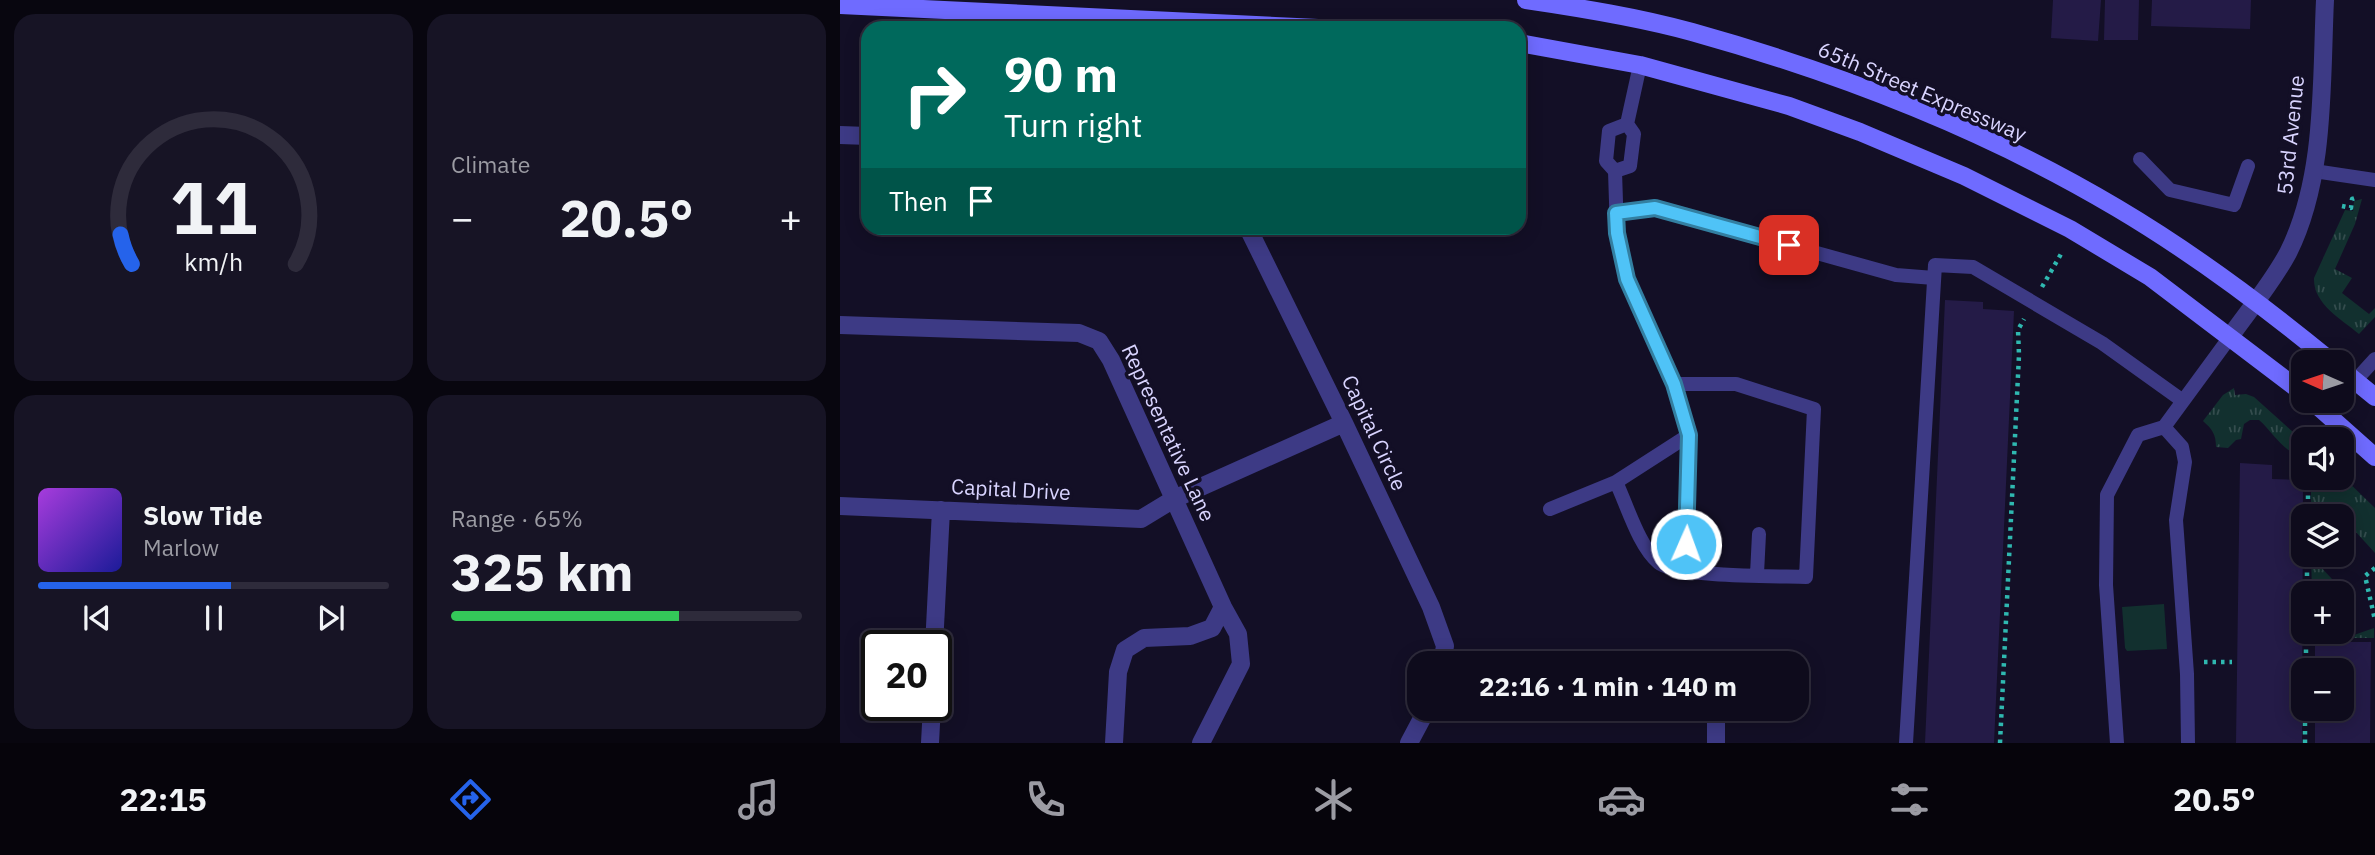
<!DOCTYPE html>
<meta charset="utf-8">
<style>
:root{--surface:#0e0b1c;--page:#171425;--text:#f1f3f6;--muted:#9b9ba3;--line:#2e2b3b;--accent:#2563eb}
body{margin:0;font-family:"IBM Plex Sans",sans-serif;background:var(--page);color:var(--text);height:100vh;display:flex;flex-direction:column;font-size:26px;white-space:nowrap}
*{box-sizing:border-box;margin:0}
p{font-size:23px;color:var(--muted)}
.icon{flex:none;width:38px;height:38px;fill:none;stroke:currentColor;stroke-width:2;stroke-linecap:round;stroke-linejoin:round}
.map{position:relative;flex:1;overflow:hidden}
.sheet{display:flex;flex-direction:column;gap:14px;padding:14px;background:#08060f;width:840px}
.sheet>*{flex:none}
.hud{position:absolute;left:21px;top:21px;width:665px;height:214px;border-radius:21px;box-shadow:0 4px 18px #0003,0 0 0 2px var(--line);background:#00695c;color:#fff;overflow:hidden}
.needle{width:46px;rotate:273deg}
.buttons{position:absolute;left:1451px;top:350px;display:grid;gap:14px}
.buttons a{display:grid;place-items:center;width:63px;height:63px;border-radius:14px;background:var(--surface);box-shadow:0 4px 18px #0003,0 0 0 2px var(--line);font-size:35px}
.speed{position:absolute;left:21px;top:630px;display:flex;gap:14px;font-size:35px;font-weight:700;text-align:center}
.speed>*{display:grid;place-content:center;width:91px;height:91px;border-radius:50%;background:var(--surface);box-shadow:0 4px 18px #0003,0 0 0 2px var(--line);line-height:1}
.speed .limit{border:4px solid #111;border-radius:10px;background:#fff;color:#111}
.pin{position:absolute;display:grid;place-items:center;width:60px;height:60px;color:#fff;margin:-30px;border-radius:14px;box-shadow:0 4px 10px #0006}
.me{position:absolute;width:77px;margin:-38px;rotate:2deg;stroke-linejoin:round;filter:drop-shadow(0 0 5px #0008)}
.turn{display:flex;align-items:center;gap:24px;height:147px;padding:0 28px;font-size:32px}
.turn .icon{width:91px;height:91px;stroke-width:2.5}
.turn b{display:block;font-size:49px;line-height:60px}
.then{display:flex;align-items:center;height:66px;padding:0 28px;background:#0003;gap:14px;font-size:26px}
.big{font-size:52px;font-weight:700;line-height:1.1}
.sheet .card{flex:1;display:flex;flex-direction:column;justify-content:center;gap:10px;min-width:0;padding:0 24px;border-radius:21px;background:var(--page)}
.sheet .dial{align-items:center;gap:0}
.dial svg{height:182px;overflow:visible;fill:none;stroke:var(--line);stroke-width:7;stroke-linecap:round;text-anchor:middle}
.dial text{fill:var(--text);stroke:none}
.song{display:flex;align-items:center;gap:21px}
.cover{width:84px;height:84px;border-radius:10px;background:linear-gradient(135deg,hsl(280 70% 55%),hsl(240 70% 35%))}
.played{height:7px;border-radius:4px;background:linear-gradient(90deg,var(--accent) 55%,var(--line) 55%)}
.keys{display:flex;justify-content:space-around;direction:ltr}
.heat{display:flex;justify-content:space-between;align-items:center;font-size:38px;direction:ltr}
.charge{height:10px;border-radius:5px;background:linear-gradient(90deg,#34c759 65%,var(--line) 0)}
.sheet .tiles{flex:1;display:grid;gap:14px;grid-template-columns:repeat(2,1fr)}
.trip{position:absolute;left:567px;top:651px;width:402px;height:70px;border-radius:21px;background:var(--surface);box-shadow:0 4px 18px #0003,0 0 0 2px var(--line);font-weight:700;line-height:70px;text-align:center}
.tabs{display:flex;height:112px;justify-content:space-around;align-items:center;background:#06040b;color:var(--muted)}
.tabs .icon{width:49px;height:49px}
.tabs .active{color:var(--accent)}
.tabs b{font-size:32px;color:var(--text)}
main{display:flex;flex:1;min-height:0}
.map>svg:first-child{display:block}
.grass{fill:url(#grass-tufts)}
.green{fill:#12302f}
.building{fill:#241b47}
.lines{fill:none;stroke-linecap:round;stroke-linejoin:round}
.path{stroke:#2fb8b0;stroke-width:4.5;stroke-dasharray:3.5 5;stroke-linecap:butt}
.service{stroke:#3d3a85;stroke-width:14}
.minor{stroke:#3d3a85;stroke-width:18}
.tertiary{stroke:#3d3a85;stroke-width:18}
.secondary{stroke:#6f6bff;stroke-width:18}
.route-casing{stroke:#337fa1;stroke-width:18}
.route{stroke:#4fc3f7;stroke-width:12}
.labels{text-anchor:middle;stroke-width:7;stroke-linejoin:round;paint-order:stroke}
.street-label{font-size:21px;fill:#d9d4ff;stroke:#130f26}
</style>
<main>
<section class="sheet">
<div class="tiles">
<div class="card dial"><svg viewBox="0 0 100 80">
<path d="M14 69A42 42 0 1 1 86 69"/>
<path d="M14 69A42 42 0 0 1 9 56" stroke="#2563eb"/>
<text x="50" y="56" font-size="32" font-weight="700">11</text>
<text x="50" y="72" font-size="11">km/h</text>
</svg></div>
<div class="card"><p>Climate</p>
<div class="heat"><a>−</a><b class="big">20.5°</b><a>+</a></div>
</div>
<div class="card">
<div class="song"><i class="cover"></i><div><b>Slow Tide</b><p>Marlow</p></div></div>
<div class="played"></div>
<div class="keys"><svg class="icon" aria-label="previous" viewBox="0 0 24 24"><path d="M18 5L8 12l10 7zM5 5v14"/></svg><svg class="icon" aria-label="pause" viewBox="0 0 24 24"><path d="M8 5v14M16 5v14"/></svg><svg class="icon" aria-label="next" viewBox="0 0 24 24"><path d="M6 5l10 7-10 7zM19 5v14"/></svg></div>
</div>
<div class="card"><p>Range · 65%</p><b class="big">325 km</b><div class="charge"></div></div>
</div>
</section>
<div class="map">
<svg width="1535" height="743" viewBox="0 0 1535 743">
<defs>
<pattern id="grass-tufts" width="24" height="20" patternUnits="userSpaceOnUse" patternTransform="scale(1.75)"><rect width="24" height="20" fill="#12302f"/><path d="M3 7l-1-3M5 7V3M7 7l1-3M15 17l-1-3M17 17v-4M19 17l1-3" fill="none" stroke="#344d4e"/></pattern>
</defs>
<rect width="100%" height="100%" fill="#130f26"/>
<path class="grass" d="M1522,199L1515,224L1495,269L1512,278L1502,293L1529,314L1535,308V317L1519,334C1501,319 1473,304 1474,278L1505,210L1513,211L1514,201Z
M1394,388L1395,395L1406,394L1414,397L1463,441V456C1443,453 1434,433 1419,420H1410L1404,424L1401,439L1396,440L1388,448L1376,447C1376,434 1372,429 1363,421L1383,395Z
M1502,476L1535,508V553L1515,531L1502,542V516H1471V478Z
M1471,555H1486L1477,563L1492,579L1477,593H1472Z
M1502,621L1514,635L1534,628V638H1472V632H1502Z"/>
<path class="green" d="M1324,604L1327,649L1287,651L1285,648L1282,607Z"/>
<path class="building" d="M1213,0H1261L1258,41L1211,38Z
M1265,0H1299L1298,40H1264Z
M1312,0H1411L1410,29L1311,26Z
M1105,300L1143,302V309L1174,311L1154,743H1085Z
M1400,463L1432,465V479L1463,480L1462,743H1396Z
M1475,642H1531L1530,743H1475V709H1502V670H1475Z"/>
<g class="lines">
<path class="path" d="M1502,206L1511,208L1512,199L1518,197
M1202,287L1221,254
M1468,439V426
M1468,516V478
M1535,568L1525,576L1535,620
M1467,593V555
M1364,662H1392
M1466,670V632
M1160,743L1179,355L1178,330L1184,319
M1465,743V709"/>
<path class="service" d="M787,124L769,131L766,161L775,171L777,233L787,279L833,384L849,435L845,571
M1300,159L1330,190L1394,205L1408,166
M775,171L790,166L794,134L787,124L800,65
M1474,171L1535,180
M776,213L815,208L1056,275L1094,278
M1515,381L1535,359
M1324,427L1342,447L1345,462L1336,520L1347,674L1348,743
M776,482C787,505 799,547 819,563C835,577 939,576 966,577L974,409L896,384H833
M710,509L776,482L849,435
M917,574L919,534
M1066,743L1095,265L1133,267L1262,343L1343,401
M1277,743L1266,585L1267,495L1298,435L1324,427L1390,337"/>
<path class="minor" d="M0,135L28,136
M408,228L504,423L591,607L605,646L602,663
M0,325L239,333L259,341L271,360L383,607L398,634L401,664L361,743
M0,506L301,519L334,499L504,423
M94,646L101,510
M90,743L92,705
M274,743L278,672L285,650L304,638L350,636L372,628L383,607
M569,743L587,709
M876,743V709"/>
<path class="tertiary" d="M1390,337C1409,310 1432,283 1448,253C1486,177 1481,83 1485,0"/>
<path class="secondary" d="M686,0C741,8 798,17 852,32C999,73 1146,130 1277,208C1353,253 1424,306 1492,362
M0,5L478,28
M679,43L800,65L949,106L1020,132L1124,176L1230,229L1310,277L1463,393
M1502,370L1535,397
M1472,401L1535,457"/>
</g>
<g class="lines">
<defs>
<path id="route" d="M846,544L849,435L834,384L787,279L777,233L776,213L815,208L949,245"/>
</defs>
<use href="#route" class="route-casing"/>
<use href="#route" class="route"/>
</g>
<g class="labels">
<g class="street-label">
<text transform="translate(1082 92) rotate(23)" y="7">65th Street Expressway</text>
<text transform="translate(1451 135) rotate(-84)" y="7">53rd Avenue</text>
<text transform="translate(328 433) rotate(65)" y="7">Representative Lane</text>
<text transform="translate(534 433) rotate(65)" y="7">Capital Circle</text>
<text transform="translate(171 490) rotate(3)" y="7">Capital Drive</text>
</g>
</g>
</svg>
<div class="buttons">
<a><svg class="needle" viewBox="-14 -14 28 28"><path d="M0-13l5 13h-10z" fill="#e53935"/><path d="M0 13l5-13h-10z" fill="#9b9ba3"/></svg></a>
<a><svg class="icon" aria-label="sound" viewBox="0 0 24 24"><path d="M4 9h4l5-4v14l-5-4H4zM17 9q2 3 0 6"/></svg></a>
<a><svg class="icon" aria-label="layers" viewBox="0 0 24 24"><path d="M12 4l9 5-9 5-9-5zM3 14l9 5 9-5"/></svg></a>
<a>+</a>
<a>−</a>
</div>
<div class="speed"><div class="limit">20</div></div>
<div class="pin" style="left:949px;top:245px;background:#d93025"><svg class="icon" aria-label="arrive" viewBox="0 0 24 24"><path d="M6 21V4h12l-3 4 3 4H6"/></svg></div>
<svg class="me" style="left:846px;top:544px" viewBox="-20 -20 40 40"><circle r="17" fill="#4fc3f7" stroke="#fff" stroke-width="3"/><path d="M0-11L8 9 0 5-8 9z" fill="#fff"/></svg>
<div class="trip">22:16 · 1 min · 140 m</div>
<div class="hud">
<div class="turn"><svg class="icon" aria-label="right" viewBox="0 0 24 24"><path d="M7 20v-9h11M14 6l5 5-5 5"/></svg><div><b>90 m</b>Turn right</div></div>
<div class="then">Then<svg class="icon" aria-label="arrive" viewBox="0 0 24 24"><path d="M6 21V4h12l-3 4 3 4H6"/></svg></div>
</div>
</div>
</main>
<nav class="tabs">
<b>22:15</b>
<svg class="icon active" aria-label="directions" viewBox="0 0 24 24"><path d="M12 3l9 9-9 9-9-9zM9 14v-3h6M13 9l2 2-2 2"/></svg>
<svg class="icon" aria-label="music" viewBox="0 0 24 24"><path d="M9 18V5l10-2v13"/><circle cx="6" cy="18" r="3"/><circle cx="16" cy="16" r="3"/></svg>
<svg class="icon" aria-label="phone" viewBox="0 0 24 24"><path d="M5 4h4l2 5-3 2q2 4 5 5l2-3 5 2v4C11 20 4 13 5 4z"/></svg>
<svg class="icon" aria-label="climate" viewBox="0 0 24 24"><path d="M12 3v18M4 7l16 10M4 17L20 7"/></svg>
<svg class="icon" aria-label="car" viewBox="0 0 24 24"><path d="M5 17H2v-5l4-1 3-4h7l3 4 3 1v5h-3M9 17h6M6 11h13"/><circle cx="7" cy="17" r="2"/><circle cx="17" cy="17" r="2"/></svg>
<svg class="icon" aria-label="filters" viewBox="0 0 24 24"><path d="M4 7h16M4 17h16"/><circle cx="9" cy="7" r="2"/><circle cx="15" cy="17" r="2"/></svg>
<b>20.5°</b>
</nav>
